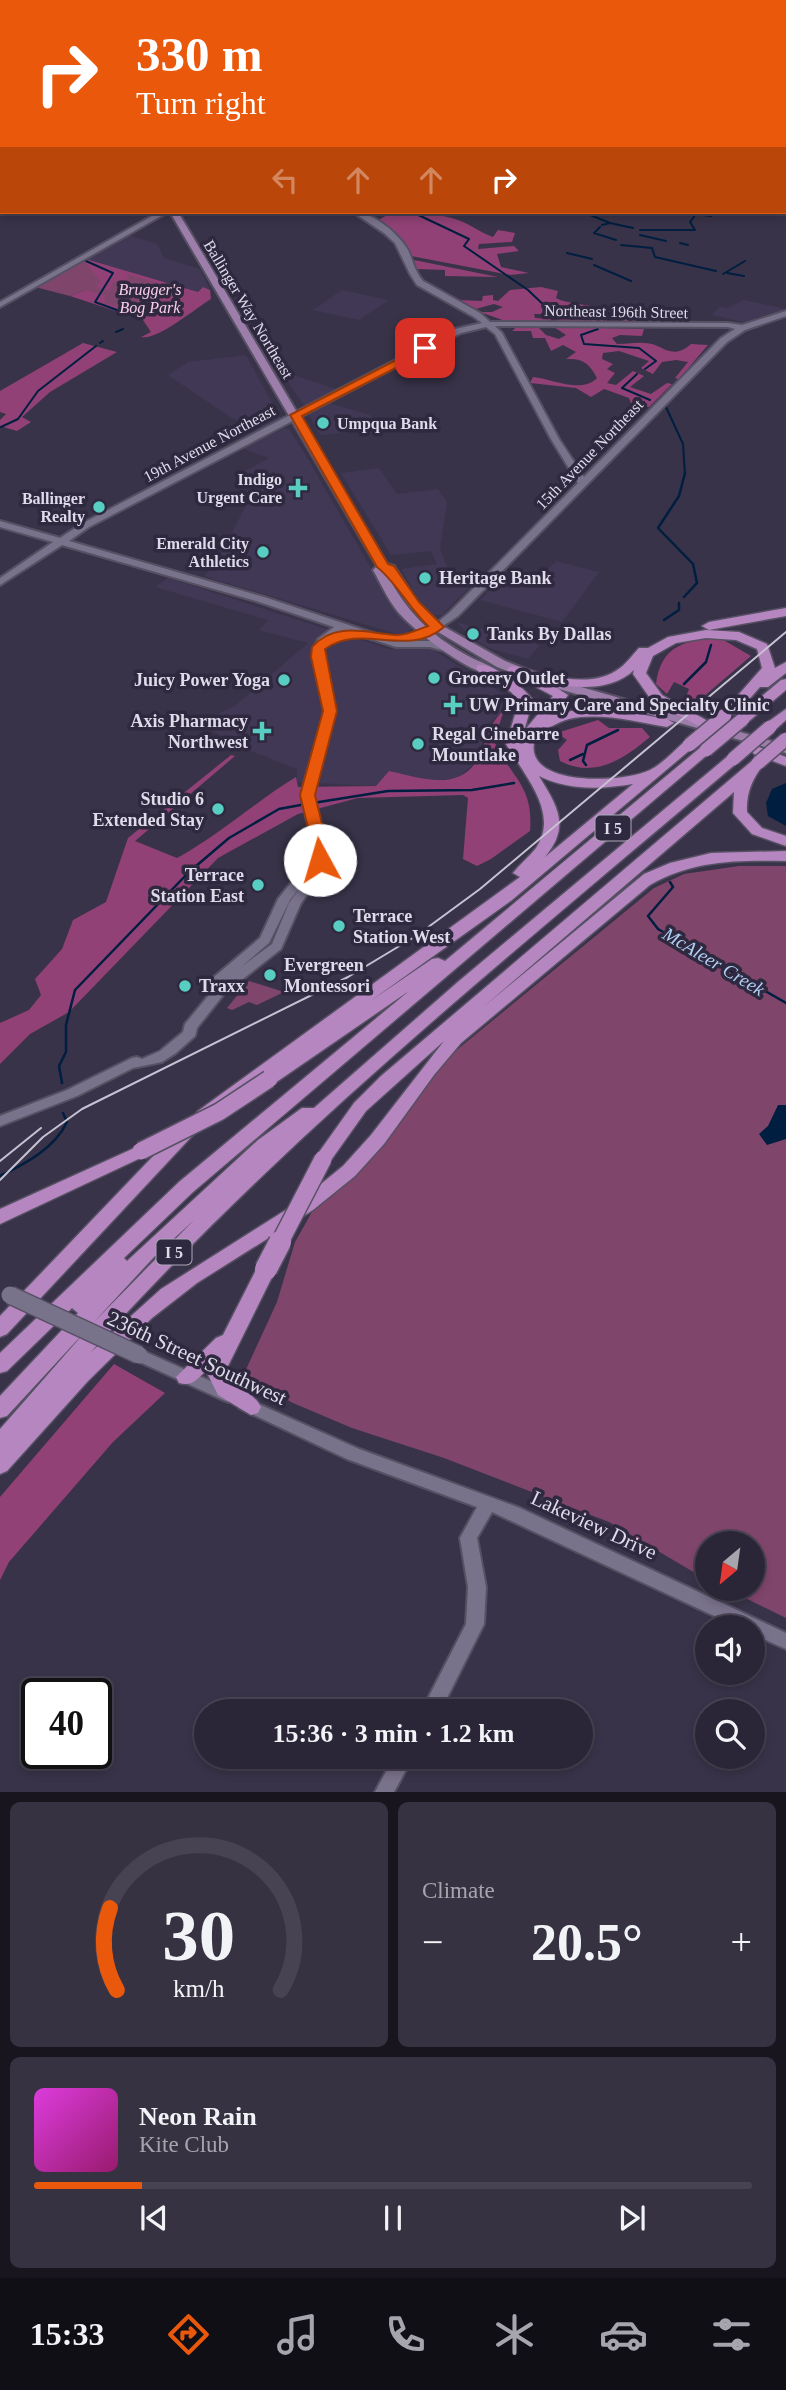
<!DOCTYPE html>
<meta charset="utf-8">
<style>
:root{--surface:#2b2637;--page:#373242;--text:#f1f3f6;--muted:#a6a5ad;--line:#474352;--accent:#ea580c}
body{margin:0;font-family:Georgia,serif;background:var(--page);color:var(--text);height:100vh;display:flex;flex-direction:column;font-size:26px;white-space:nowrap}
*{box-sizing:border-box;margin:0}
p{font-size:23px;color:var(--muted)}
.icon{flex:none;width:38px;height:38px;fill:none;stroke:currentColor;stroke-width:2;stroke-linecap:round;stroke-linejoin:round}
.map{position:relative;height:1792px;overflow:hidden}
.sheet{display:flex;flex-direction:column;gap:10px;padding:10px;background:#18151e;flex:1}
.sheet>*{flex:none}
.banner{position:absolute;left:0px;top:0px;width:788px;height:214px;box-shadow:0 4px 10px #0003,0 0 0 2px var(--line);background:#ea580c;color:#fff;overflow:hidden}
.needle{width:46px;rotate:209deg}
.controls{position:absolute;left:695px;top:1531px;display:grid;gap:14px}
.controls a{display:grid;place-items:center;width:70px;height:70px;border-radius:50%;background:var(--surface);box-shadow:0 4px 10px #0003,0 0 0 2px var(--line);font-size:35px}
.speed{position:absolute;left:21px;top:1678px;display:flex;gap:14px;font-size:35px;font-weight:700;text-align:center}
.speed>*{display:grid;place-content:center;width:91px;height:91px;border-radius:50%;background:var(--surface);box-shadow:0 4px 10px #0003,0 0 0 2px var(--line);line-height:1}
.speed .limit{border:4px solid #111;border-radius:10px;background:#fff;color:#111}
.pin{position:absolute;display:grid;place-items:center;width:60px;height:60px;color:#fff;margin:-30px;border-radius:14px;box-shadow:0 4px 10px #0006}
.me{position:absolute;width:77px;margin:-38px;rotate:354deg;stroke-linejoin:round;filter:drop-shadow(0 0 5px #0008)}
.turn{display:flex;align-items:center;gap:24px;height:147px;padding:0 21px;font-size:32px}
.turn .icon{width:91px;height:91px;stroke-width:2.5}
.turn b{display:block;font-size:49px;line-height:60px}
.lanes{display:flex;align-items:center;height:66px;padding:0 21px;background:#0003;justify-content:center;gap:35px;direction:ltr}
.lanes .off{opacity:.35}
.big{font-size:52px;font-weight:700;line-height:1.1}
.sheet .card{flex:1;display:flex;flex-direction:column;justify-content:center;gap:10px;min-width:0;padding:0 24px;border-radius:10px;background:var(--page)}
.sheet .dial{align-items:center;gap:0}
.dial svg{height:182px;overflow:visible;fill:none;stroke:var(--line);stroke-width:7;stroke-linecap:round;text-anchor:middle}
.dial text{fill:var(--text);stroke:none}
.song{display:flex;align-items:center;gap:21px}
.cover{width:84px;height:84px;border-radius:10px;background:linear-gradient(135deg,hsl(300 70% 55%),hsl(320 70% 35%))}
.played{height:7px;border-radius:4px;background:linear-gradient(90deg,var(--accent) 15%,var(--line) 15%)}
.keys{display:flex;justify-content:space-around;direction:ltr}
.heat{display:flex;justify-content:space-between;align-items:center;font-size:38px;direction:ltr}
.sheet .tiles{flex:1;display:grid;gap:10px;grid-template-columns:1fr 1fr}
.card:last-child{grid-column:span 2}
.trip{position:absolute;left:194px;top:1699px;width:399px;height:70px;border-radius:35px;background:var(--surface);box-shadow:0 4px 10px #0003,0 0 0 2px var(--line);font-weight:700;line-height:70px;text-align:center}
.dock{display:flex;height:112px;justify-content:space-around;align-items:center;background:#110f16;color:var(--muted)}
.dock .icon{width:49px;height:49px}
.dock .active{color:var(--accent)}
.dock b{font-size:32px;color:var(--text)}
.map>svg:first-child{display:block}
.built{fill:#413855}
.green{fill:#80456b}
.forest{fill:#914176}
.water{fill:#001e40}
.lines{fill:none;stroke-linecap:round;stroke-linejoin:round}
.stream-far1{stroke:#001e40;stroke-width:2}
.stream{stroke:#001e40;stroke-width:2.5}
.secondary-casing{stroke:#565063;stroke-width:4}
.primary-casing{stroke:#565063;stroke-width:4}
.highway-casing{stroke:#565063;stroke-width:3}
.secondary{fill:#79728b;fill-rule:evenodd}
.primary{fill:#9d7eab;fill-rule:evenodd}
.highway{fill:#b586c0;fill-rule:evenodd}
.tram{stroke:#c7c2d2;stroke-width:2}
.secondary-bridge-casing{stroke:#565063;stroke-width:20;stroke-linecap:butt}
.highway-bridge-far2-casing{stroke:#565063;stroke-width:16;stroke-linecap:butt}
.highway-bridge-far1-casing{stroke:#565063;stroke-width:20;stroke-linecap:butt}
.highway-bridge-casing{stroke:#565063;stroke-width:25;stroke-linecap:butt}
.secondary-bridge{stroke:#79728b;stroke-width:17}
.highway-bridge-far2{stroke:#b586c0;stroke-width:13}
.highway-bridge-far1{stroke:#b586c0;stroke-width:17}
.highway-bridge{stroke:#b586c0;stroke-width:22}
.route{fill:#ea580c;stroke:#983908;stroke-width:2}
.poi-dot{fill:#57cec1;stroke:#2f293f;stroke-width:2.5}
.labels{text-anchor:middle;stroke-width:7;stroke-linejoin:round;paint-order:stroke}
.far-park-label{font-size:16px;font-style:italic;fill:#fbcde8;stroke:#2f293f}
.far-street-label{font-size:16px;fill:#dfdbea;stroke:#2f293f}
.far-poi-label{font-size:16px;font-weight:bold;fill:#dfdbea;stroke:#2f293f;text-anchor:end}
.shield{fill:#2f293f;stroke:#aaa6b7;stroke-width:2}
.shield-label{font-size:16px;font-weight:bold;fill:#dfdbea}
.poi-label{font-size:18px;font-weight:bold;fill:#dfdbea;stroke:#2f293f;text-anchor:start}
.water-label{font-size:19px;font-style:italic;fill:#b0cff5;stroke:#2f293f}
.near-street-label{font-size:21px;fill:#dfdbea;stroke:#2f293f}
</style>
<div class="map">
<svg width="786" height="1792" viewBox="0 0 786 1792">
<rect width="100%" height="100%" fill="#393349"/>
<path class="built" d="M128,235L157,244L164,258L200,269L210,290L203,287L199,293L85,259Z
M342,290L389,300L359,320L313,310Z
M744,300L786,309L743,322L711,315L720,307L727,308Z
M246,355L281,419L260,430L230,417L168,375L188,362Z
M281,371L339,390L305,407Z
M329,403L370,415L376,429L320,435L309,415Z
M285,428L289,429L305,454L395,610L412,628L408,633L397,634L204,576L219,558L260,478L245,471L269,458L241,448Z
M379,468L397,494L438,489L447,502L440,549L449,571L478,579L442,615H432L424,609L401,569L437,564L431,551L391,555L341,473Z
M556,561L599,572L562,622L480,600L512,567L542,575Z
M168,578L389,649L429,647L514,701L490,723L475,763L457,778L376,786L297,782V769L243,748L200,724L237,704L308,643L259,630L268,620L155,587Z
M456,622L540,645L528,659L489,648L472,638Z"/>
<path class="green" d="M85,259L205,295L151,319L98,302L84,290L70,296L35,287Z
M739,866H786V1618L727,1589H752V1544H707V1580L609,1522L444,1458L352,1428L293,1403L243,1376L277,1302L295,1242L312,1212L359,1171L431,1076L453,1053L654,888L684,874Z
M249,981L284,992L257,1005L249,1002L232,1010L227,1008Z"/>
<path class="forest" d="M385,212C410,212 434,212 458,220C470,224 481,233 493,237L498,230L515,233L512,242L479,244L478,249L514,246L519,251L497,254L501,267L529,273L510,275L411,256L406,245L377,221L387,215Z
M89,260L198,292L203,287L210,290L211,299C196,308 157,341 141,337L151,332L143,320L70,296L84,290L106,295L104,303L153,315L174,308L176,301H148L127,291V284L153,287L168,296L181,291L127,274L129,279L113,282L109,291L95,286L101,282L85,262Z
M414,260L498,277L445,276V270L417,269Z
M541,287L558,291L556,298C564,304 615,308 630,312L624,315L627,319L665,323H558L557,314H534L535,318L551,319L548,323L508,322L480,312H492L503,307L494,304L472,310L459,300L482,301L483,296L493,295V300L498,301L510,290Z
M519,325L538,327L546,335L559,339L566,335L554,327L644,329L642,336L620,335L612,338L617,344C626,344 636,342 645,343C662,343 671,362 691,344L708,345L679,379L675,378L688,362L676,360L662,362L653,374L641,368L649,361L619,351L603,353L602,359L613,364L607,369L615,373L607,383L616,385L633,371L644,376L630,387L651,394L667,383L672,384L649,407L632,406L629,398L604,389L591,397L576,388L530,383L533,377C553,379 581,394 597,378C589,363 583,358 566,359L576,352L563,345L551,351L545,338H533L531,331H512Z
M83,343L117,352L50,392L22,417L31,422L17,431L0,426V420L6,414L0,412V391Z
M720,638L751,656L688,710L682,707L689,689L674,682L667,694L656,684C661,645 685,640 720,638Z
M504,710L494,741C510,777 534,785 530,831L491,859L477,866L463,859L468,798L463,795L358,798L298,814L218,858L69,1012L30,1034L0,1064V1023L29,1010L41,995L35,979L62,949L73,920L106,902L128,838L231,755L235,756L135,841L177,858C219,835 255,802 296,777L298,787L376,786L389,771C417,777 456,792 476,762C488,742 485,728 504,710Z
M598,720L609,728H642L650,737C624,759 594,779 560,761L558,750L567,740L557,733Z
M114,1364L165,1393L113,1442L9,1562L0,1580V1497Z"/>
<path class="water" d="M786,783V826L768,816L766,803L772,789Z
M778,1105H786V1139L767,1145L759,1134L768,1126Z"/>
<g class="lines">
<path class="stream-far1" d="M412,212L469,239L464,246L528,290L548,309L567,312L593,309L612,314L608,321
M583,212L610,223L602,225
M147,218L151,212
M610,223L633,228
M600,227L594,233L616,240
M640,230H695L690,222L696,214L711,216
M640,235L666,241
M680,243L688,245
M621,245L652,248L655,257L716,271
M567,253L592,259
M86,261L113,273L95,302L136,317
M594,265L631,281
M727,273L744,276
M723,274L745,261
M598,329L581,335L584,344L639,348L656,361L645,369
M116,332L123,329
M100,343L103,341
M637,374L622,388L650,400
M642,405L644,402
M666,407L683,444L685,475
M1,427L18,419L38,391L96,346"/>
<path class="stream" d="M684,597L697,583L693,564L658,528L679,496L685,473
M664,620L679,610V603
M684,684L706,662L711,645
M570,760L583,754
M586,765L583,761L587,745L618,730
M313,803L388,791L472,790L514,783
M670,882L673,887L648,916L658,929L786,1003
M281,923L292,897
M251,958L262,949
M142,1059L167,1046
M62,1083L59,1066L66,1052V1025L75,990L189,872L229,838L279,809L306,804
M0,1176C25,1164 55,1148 67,1122L63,1113"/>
<defs>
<path id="secondary" d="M354,0H360V2H354Z
M742,0L752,2H744Z
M0,170H2V174H0Z
M159,212H168L0,307V302Z
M353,212C373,212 398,233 408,250C413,261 415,272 423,281L480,313L490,322L728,323L742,325L786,311V316L745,330L727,342L458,616L437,630L432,627L450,612L578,483L551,439L495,334L486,327L461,333L89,527L69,541L264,597L397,641H431L452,647L453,649L448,652L430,647H396L343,630L327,642L323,651L335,711L313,795L329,864L301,903L281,949L224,994L197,1028L195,1036L176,1053L162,1062L133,1068L77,1096L0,1126V1116L67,1090L132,1058L137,1057L142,1059L160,1051L183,1032L185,1024L213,990L214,977L260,938L278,899L310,859L316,858L301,795L325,711L313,651L318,639L334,627L256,601L62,545L0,585V578L53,542L0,527V521L60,538L83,523L455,329L482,323L474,317L417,285L410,274L395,243L384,233ZM495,326L728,327L735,329L721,338L584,477L559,439L502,333ZM302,885L289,903L272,944L241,967L269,943L290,900Z
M139,1349L235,1392L237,1396L235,1400L229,1402L223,1400L133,1359L131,1355L133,1351Z
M245,1398L359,1449L520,1508L786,1633V1649L752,1634V1628H740L492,1512L477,1538L486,1587L484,1624L440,1712H421L466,1624L468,1587L460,1538L477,1507L347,1459L239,1408L237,1404L239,1400Z
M394,1757H413L394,1792H375Z"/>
<path id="primary" d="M48,0H54L55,2H49Z
M170,212H178L387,564L394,566L418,603L441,625L505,661L549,678L786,745V753L541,684L497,667L433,629L410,607L385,571C407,612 428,634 470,657C479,662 491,665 499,672L497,675C474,678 413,630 398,612C388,600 381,584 373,570L377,566Z"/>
<path id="highway" d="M786,608V616L709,630L702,626L709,622Z
M706,630L739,632L767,644L775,668L786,662V673L768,687H760L737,713L732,714L725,710L762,668L757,649L736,640L706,638L676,643L653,656L646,673L662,695L713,724L715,727L713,730L708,731L652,701L633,674L634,670C612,691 577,689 549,683L568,695L554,715C592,703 629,712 667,719L674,723L667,727C636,722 601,712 569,719C558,722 549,729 538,731C510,788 622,784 650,770C662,764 674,751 684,742L689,741L696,745L512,900L369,1002L432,959L438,958L445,961L701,747L706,746L713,750L193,1192L124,1258L127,1261L258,1140L302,1108H314L459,981L728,756H738L740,759L738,762C516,951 286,1134 91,1352L161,1289L300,1201L343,1166L371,1135L444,1041L366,1111L329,1163H317L314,1159L317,1155L354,1103L381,1076L753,760L758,759L765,763C753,777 746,792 747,812L762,828L786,836V846L752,834L733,813L734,792L482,1008L644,874L670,863L711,853L786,851V861C738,860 693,860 650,885L461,1043L434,1075L384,1144L355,1176L313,1210L197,1283L152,1318L88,1381L7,1471L0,1474V1429L92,1324L194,1220L154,1257L7,1416L0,1418V1396L78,1313L72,1308L7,1371L0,1373V1353L179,1182L409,991L275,1083L269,1085L261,1080L210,1119H198L195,1115L198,1111L520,877L513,873C520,864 529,857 536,848C560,813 524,775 506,744L519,701L511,692L478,671L476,668L478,665C494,663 523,687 533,700L524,731L553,696L534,686L532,683L536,680L509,673L507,670L509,667L514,666C546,674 590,691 620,668C627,663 633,654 639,648H648L668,637ZM539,776C569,791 602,789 633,784L545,857C571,826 557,806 539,776Z
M786,679V690L748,722H738L736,719L738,716L781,680Z
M786,709V720L775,730H765L763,727L765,724Z
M759,747L786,757V766L754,754L752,751L754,748Z
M188,1124L194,1126L197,1130L194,1134L7,1334L0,1337V1316L182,1126Z
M141,1145L147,1147L150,1151L147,1155L0,1224V1209Z
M266,1262L273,1264L276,1269L226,1370C237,1392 253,1391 261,1407L258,1413L251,1415L218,1395L206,1371C197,1379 192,1387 179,1383L176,1377L216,1338L223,1335L259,1264Z"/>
</defs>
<use href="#secondary" class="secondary-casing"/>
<use href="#primary" class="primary-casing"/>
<use href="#highway" class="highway-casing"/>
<use href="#secondary" class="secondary"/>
<use href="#primary" class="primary"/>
<use href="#highway" class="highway"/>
<path class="tram" d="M0,1161L41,1128
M0,1180L43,1137L82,1109L348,977L416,936L480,889L786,632"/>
<defs>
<path id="secondary-bridge" d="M10,1295L139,1355"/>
<path id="highway-bridge-far2" d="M689,745L725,715
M706,750L743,719
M733,759L770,727
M758,763L786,739"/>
<path id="highway-bridge-far1" d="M141,1151L219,1112L269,1079
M279,1244L323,1159"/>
<path id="highway-bridge" d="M266,1269L280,1242"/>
</defs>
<use href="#secondary-bridge" class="secondary-bridge-casing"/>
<use href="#highway-bridge-far2" class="highway-bridge-far2-casing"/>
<use href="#highway-bridge-far1" class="highway-bridge-far1-casing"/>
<use href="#highway-bridge" class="highway-bridge-casing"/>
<use href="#secondary-bridge" class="secondary-bridge"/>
<use href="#highway-bridge-far2" class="highway-bridge-far2"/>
<use href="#highway-bridge-far1" class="highway-bridge-far1"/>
<use href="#highway-bridge" class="highway-bridge"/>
</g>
<path class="route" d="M425,345L429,346V351L302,416L388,564L394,566L419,602L444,627C407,659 363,622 325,649L337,711L315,795L327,844L328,860L320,865L312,860V844L300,795L323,711L311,657L312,647C335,621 367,633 396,635C406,636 419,629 428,626C409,608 396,582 377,567L290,415Z"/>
<g class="poi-dot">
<circle cx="323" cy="423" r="7"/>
<path d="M294.5 477.5h7v7h7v7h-7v7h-7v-7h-7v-7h7z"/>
<circle cx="99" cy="507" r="7"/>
<circle cx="263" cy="552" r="7"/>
<circle cx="425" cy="578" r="7"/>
<circle cx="473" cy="634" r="7"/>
<circle cx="434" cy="678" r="7"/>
<circle cx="284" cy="680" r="7"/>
<path d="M449.5 694.5h7v7h7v7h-7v7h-7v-7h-7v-7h7z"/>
<path d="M258.5 720.5h7v7h7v7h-7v7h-7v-7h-7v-7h7z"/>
<circle cx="418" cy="744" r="7"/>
<circle cx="218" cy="809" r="7"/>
<circle cx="258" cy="885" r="7"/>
<circle cx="339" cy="926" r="7"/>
<circle cx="270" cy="975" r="7"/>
<circle cx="185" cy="986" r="7"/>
</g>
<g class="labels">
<g class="far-park-label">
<text x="150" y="295">Brugger's<tspan x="150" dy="18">Bog Park</tspan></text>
</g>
<g class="far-street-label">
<text transform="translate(249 309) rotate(59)" y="6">Ballinger Way Northeast</text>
<text transform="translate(616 311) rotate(1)" y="6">Northeast 196th Street</text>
<text transform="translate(209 443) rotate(-28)" y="6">19th Avenue Northeast</text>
<text transform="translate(589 454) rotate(-46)" y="6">15th Avenue Northeast</text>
</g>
<g class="far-poi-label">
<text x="337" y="429" text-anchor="start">Umpqua Bank</text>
<text x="282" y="485">Indigo<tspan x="282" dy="18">Urgent Care</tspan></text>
<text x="85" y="504">Ballinger<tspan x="85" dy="18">Realty</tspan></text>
<text x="249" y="549">Emerald City<tspan x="249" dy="18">Athletics</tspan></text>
</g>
<g class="shield">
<rect x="595.5" y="815.5" width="35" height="25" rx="5"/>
<rect x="156.5" y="1239.5" width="35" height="25" rx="5"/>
</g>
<g class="shield-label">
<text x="613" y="834">I 5</text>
<text x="174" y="1258">I 5</text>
</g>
<g class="poi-label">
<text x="439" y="584">Heritage Bank</text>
<text x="487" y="640">Tanks By Dallas</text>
<text x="448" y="684">Grocery Outlet</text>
<text x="270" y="686" text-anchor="end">Juicy Power Yoga</text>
<text x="469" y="711">UW Primary Care and Specialty Clinic</text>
<text x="248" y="727" text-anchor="end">Axis Pharmacy<tspan x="248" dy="21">Northwest</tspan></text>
<text x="432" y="740">Regal Cinebarre<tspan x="432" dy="21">Mountlake</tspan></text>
<text x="204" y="805" text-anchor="end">Studio 6<tspan x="204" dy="21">Extended Stay</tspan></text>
<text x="244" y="881" text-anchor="end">Terrace<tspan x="244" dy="21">Station East</tspan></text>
<text x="353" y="922">Terrace<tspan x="353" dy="21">Station West</tspan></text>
<text x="284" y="971">Evergreen<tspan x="284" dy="21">Montessori</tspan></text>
<text x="199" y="992">Traxx</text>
</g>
<g class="water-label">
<text transform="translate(714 961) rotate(31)" y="7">McAleer Creek</text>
</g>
<g class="near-street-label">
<text transform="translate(197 1358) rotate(25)" y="7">236th Street Southwest</text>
<text transform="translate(594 1525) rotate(25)" y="7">Lakeview Drive</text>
</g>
</g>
</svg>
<div class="controls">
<a><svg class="needle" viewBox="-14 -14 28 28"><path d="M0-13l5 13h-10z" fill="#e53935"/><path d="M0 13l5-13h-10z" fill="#a6a5ad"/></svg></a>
<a><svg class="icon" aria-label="sound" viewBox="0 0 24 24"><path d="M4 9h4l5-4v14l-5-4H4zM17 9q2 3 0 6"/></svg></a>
<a><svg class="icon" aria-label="search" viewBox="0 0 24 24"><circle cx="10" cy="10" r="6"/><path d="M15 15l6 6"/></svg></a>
</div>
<div class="speed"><div class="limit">40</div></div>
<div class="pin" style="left:425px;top:348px;background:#d93025"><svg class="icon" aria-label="arrive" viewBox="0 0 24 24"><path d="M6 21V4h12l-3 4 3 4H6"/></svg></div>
<svg class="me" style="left:320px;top:860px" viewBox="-20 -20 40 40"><circle r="19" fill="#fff"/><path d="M0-13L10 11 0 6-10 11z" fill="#ea580c"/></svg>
<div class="trip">15:36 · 3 min · 1.2 km</div>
<div class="banner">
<div class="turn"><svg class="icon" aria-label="right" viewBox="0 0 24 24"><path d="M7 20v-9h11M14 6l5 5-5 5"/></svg><div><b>330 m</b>Turn right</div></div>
<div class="lanes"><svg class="icon off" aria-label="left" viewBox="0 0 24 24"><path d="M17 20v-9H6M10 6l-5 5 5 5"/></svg><svg class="icon off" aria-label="ahead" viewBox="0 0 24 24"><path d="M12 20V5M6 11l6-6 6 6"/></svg><svg class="icon off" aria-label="ahead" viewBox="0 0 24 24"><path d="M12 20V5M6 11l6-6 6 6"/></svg><svg class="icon" aria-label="right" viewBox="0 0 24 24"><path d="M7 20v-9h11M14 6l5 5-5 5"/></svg></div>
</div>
</div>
<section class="sheet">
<div class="tiles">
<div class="card dial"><svg viewBox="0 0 100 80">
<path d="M14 69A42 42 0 1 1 86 69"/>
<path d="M14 69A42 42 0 0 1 11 33" stroke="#ea580c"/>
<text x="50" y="56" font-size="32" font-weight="700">30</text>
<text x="50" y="72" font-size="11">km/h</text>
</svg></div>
<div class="card"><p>Climate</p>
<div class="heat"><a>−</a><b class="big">20.5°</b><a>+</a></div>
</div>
<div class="card">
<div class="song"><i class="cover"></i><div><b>Neon Rain</b><p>Kite Club</p></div></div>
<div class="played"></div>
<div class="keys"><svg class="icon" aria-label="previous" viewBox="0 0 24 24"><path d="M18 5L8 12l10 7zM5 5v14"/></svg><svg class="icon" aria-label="pause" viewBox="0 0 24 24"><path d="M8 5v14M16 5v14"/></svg><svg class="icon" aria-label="next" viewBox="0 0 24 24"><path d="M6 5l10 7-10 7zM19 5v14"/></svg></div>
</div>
</div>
</section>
<nav class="dock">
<b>15:33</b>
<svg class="icon active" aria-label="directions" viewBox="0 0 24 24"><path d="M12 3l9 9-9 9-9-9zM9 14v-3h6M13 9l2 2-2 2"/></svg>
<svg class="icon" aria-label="music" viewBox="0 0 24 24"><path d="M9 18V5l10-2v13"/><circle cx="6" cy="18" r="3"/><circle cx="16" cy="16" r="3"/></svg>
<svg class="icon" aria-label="phone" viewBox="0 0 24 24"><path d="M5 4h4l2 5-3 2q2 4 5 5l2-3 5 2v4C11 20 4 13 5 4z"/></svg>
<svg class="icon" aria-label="climate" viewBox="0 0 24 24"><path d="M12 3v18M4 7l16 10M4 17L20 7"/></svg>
<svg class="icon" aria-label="car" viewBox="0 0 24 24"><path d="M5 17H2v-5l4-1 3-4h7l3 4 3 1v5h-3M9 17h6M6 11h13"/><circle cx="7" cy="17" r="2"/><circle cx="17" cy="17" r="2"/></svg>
<svg class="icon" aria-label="filters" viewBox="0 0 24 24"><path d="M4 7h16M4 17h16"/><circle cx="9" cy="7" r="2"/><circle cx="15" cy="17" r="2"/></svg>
</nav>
